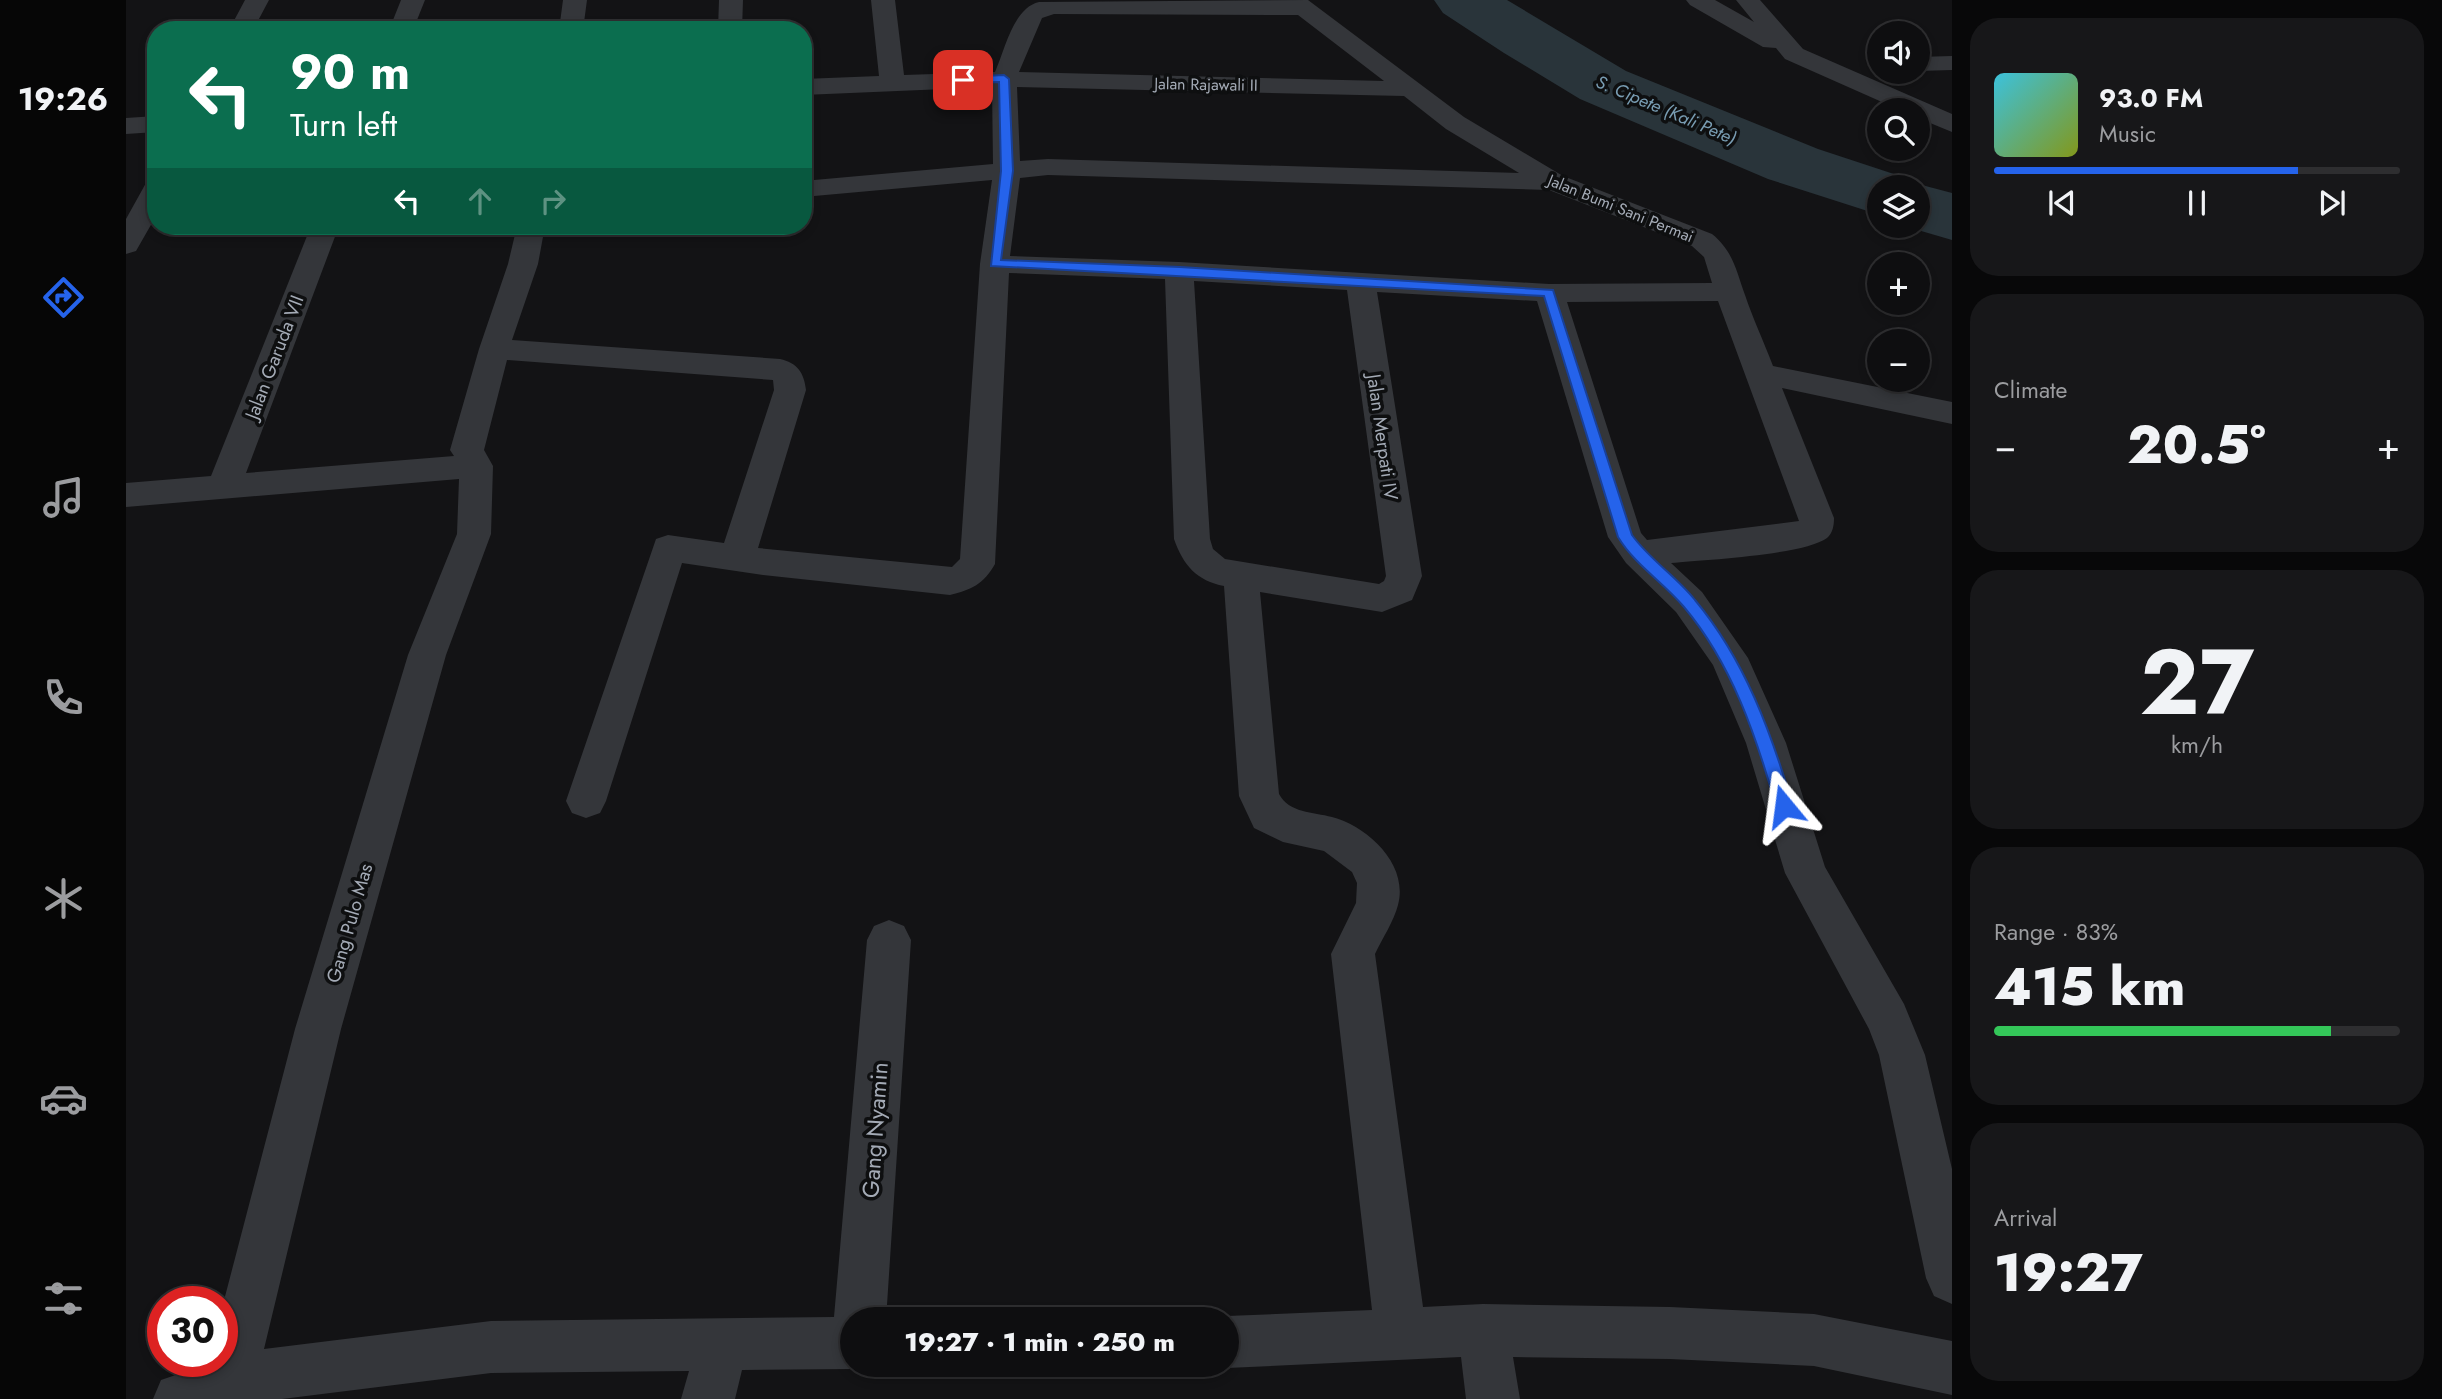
<!DOCTYPE html>
<meta charset="utf-8">
<style>
:root{--surface:#0e0e10;--page:#171719;--text:#f1f3f6;--muted:#9b9c9f;--line:#2e2e30;--accent:#2563eb}
body{margin:0;font-family:Jost,sans-serif;background:var(--page);color:var(--text);height:100vh;display:flex;flex-direction:column;font-size:26px;white-space:nowrap}
*{box-sizing:border-box;margin:0}
p{font-size:23px;color:var(--muted)}
.icon{flex:none;width:38px;height:38px;fill:none;stroke:currentColor;stroke-width:2;stroke-linecap:round;stroke-linejoin:round}
.map{position:relative;flex:1;overflow:hidden}
.details{display:flex;flex-direction:column;gap:18px;padding:18px;background:#080809;width:490px}
.details>*{flex:none}
.guide{position:absolute;left:21px;top:21px;width:665px;height:214px;border-radius:28px;box-shadow:0 4px 10px #0003,0 0 0 2px var(--line);background:#0b6e4f;color:#fff;overflow:hidden}
.controls{position:absolute;left:1741px;top:21px;display:grid;gap:14px}
.controls a{display:grid;place-items:center;width:63px;height:63px;border-radius:50%;background:var(--surface);box-shadow:0 4px 10px #0003,0 0 0 2px var(--line);font-size:35px}
.speed{position:absolute;left:21px;top:1286px;display:flex;gap:14px;font-size:35px;font-weight:700;text-align:center}
.speed>*{display:grid;place-content:center;width:91px;height:91px;border-radius:50%;background:var(--surface);box-shadow:0 4px 10px #0003,0 0 0 2px var(--line);line-height:1}
.speed .limit{border:10px solid #d22;background:#fff;color:#111}
.pin{position:absolute;display:grid;place-items:center;width:60px;height:60px;color:#fff;margin:-30px;border-radius:14px;box-shadow:0 4px 10px #0006}
.me{position:absolute;width:77px;margin:-38px;rotate:344deg;stroke-linejoin:round;filter:drop-shadow(0 0 5px #0008)}
.turn{display:flex;align-items:center;gap:24px;height:147px;padding:0 28px;font-size:32px}
.turn .icon{width:91px;height:91px;stroke-width:2.5}
.turn b{display:block;font-size:49px;line-height:60px}
.lanes{display:flex;align-items:center;height:66px;padding:0 28px;background:#0003;justify-content:center;gap:35px;direction:ltr}
.lanes .off{opacity:.35}
.big{font-size:52px;font-weight:800;line-height:1.1}
.details .card{flex:1;display:flex;flex-direction:column;justify-content:center;gap:10px;min-width:0;padding:0 24px;border-radius:28px;background:var(--page)}
.details .dial{align-items:center;gap:0}
.dial b{font-size:91px;line-height:1}
.song{display:flex;align-items:center;gap:21px}
.cover{width:84px;height:84px;border-radius:10px;background:linear-gradient(135deg,hsl(190 70% 55%),hsl(70 70% 35%))}
.played{height:7px;border-radius:4px;background:linear-gradient(90deg,var(--accent) 75%,var(--line) 75%)}
.keys{display:flex;justify-content:space-around;direction:ltr}
.heat{display:flex;justify-content:space-between;align-items:center;font-size:38px;direction:ltr}
.charge{height:10px;border-radius:5px;background:linear-gradient(90deg,#34c759 83%,var(--line) 0)}
.trip{position:absolute;left:714px;top:1307px;width:399px;height:70px;border-radius:35px;background:var(--surface);box-shadow:0 4px 10px #0003,0 0 0 2px var(--line);font-weight:800;line-height:70px;text-align:center}
main{display:flex;flex:1;min-height:0}
.dock{display:flex;flex-direction:column;width:126px;justify-content:space-around;align-items:center;background:#060606;color:var(--muted)}
.dock .icon{width:49px;height:49px}
.dock .current{color:var(--accent)}
.dock b{font-size:32px;color:var(--text)}
.map>svg:first-child{display:block}
.lines{fill:none;stroke-linecap:round;stroke-linejoin:round}
.river{fill:#29343a;fill-rule:evenodd}
.minor{fill:#34363a;fill-rule:evenodd}
.route{fill:#2563eb;stroke:#184099;stroke-width:2}
.labels{text-anchor:middle;stroke-width:7;stroke-linejoin:round;paint-order:stroke}
.far-street-label{font-size:16px;fill:#a4abb6;stroke:#0e0f10}
.far-water-label{font-size:18px;font-style:italic;fill:#799db3;stroke:#0e0f10}
.street-label{font-size:19px;fill:#a4abb6;stroke:#0e0f10}
.near-street-label{font-size:23px;fill:#a4abb6;stroke:#0e0f10}
</style>
<main>
<nav class="dock">
<b>19:26</b>
<svg class="icon current" aria-label="directions" viewBox="0 0 24 24"><path d="M12 3l9 9-9 9-9-9zM9 14v-3h6M13 9l2 2-2 2"/></svg>
<svg class="icon" aria-label="music" viewBox="0 0 24 24"><path d="M9 18V5l10-2v13"/><circle cx="6" cy="18" r="3"/><circle cx="16" cy="16" r="3"/></svg>
<svg class="icon" aria-label="phone" viewBox="0 0 24 24"><path d="M5 4h4l2 5-3 2q2 4 5 5l2-3 5 2v4C11 20 4 13 5 4z"/></svg>
<svg class="icon" aria-label="climate" viewBox="0 0 24 24"><path d="M12 3v18M4 7l16 10M4 17L20 7"/></svg>
<svg class="icon" aria-label="car" viewBox="0 0 24 24"><path d="M5 17H2v-5l4-1 3-4h7l3 4 3 1v5h-3M9 17h6M6 11h13"/><circle cx="7" cy="17" r="2"/><circle cx="17" cy="17" r="2"/></svg>
<svg class="icon" aria-label="filters" viewBox="0 0 24 24"><path d="M4 7h16M4 17h16"/><circle cx="9" cy="7" r="2"/><circle cx="15" cy="17" r="2"/></svg>
</nav>
<div class="map">
<svg width="1826" height="1399" viewBox="0 0 1826 1399">
<rect width="100%" height="100%" fill="#131315"/>
<g class="lines">
<path class="river" d="M1308,0H1381L1500,71L1692,149L1780,178L1785,186L1792,184L1826,193V240L1778,226H1792V187H1754V215L1642,179L1454,99L1378,53L1317,13Z"/>
<path class="minor" d="M119,0H143L127,30H103Z
M275,0H299L287,30H263Z
M437,0H461L457,30H433Z
M593,0H617L616,30H592Z
M745,0H769L778,75L869,72C879,50 887,8 913,2L1182,0L1338,117L1437,176L1586,234C1607,251 1610,270 1619,295C1627,319 1638,342 1647,366L1826,402V424L1656,388L1708,518C1708,525 1707,533 1701,538C1678,555 1578,560 1545,563L1576,592L1622,658L1660,743L1699,867L1778,1004L1799,1055L1826,1169V1304L1808,1296L1800,1278L1753,1055L1743,1029L1659,873L1620,743L1587,665L1550,612L1500,563L1482,537L1411,301L1251,292L1296,576L1286,600L1256,612L1134,592L1153,794C1163,813 1187,812 1206,817C1241,826 1283,864 1272,905C1268,921 1256,939 1249,954L1297,1307L1357,1304L1544,1307L1688,1314L1826,1341V1395L1688,1366L1544,1359L1387,1357L1394,1399H1340L1335,1357L1101,1368L1093,1365H1101V1320H1092L1101,1316L1246,1310L1205,954L1230,903L1231,883L1226,872L1198,851L1157,842L1128,828L1113,796L1098,586C1071,581 1057,565 1048,539L1039,279L883,273L869,564C858,584 845,590 824,595L637,575L556,563L480,801L474,813L460,818L446,813L440,801L530,539L542,535L598,543L648,390L647,380L381,360L358,450L367,466L365,534L320,655L215,1029L138,1349L365,1321L708,1317L741,940L748,926L763,920L778,926L785,940L760,1320H726V1365H736L726,1369L616,1370L609,1399H555L563,1371L365,1373L156,1399H27L35,1380L82,1364V1362H96V1308L169,1029L282,655L331,534L333,479L0,507V483L85,476L185,226H213L120,473L328,456L324,450L353,349L382,264L391,226H419L412,264L386,340L654,359C671,363 678,372 680,390L632,548L826,567L834,559L854,264L866,180L677,197V181L867,164L866,87L677,95V79L753,76ZM928,14L1172,15L1258,81L893,72L916,18ZM891,87L1278,96L1320,129L1393,173L922,159L894,161ZM922,175L1423,190L1566,246L1578,257L1586,283L1423,284L1053,262L884,256L894,178ZM1068,281L1221,290L1260,576L1258,581L1253,584L1099,559L1087,549L1084,539ZM1592,301L1673,521L1521,540L1515,533L1441,302Z
M1560,0H1589L1628,22L1610,0H1634L1677,49L1826,114V132L1792,118V110H1774L1659,59L1650,48L1637,47L1564,5Z
M1826,56V70L1792,71V57Z
M30,116V132L0,134V118Z
M30,181V216L10,251L0,254V219L20,183Z"/>
</g>
<path class="route" d="M878,75L883,79L887,171L875,260L1054,267L1427,290L1506,535C1524,560 1550,576 1569,600C1619,660 1645,732 1667,806L1664,811L1658,813L1652,811L1650,806C1630,736 1606,664 1558,607C1537,582 1509,565 1492,537L1418,296L865,266L875,171L873,82L837,83L832,80L837,77Z"/>
<g class="labels">
<g class="far-street-label">
<text transform="translate(1080 84) rotate(1)" y="6">Jalan Rajawali II</text>
<text transform="translate(1495 208) rotate(22)" y="6">Jalan Bumi Sani Permai</text>
</g>
<g class="far-water-label">
<text transform="translate(1540 110) rotate(23)" y="6">S. Cipete (Kali Pete)</text>
</g>
<g class="street-label">
<text transform="translate(148 357) rotate(-69)" y="7">Jalan Garuda VII</text>
<text transform="translate(1257 437) rotate(82)" y="7">Jalan Merpati IV</text>
<text transform="translate(223 923) rotate(-74)" y="7">Gang Pulo Mas</text>
</g>
<g class="near-street-label">
<text transform="translate(749 1130) rotate(-86)" y="8">Gang Nyamin</text>
</g>
</g>
</svg>
<div class="controls">
<a><svg class="icon" aria-label="sound" viewBox="0 0 24 24"><path d="M4 9h4l5-4v14l-5-4H4zM17 9q2 3 0 6"/></svg></a>
<a><svg class="icon" aria-label="search" viewBox="0 0 24 24"><circle cx="10" cy="10" r="6"/><path d="M15 15l6 6"/></svg></a>
<a><svg class="icon" aria-label="layers" viewBox="0 0 24 24"><path d="M12 4l9 5-9 5-9-5zM3 14l9 5 9-5"/></svg></a>
<a>+</a>
<a>−</a>
</div>
<div class="speed"><div class="limit">30</div></div>
<div class="pin" style="left:837px;top:80px;background:#d93025"><svg class="icon" aria-label="arrive" viewBox="0 0 24 24"><path d="M6 21V4h12l-3 4 3 4H6"/></svg></div>
<svg class="me" style="left:1658px;top:806px" viewBox="-20 -20 40 40"><path d="M0-17L14 15 0 8-14 15z" fill="#2563eb" stroke="#fff" stroke-width="4"/></svg>
<div class="trip">19:27 · 1 min · 250 m</div>
<div class="guide">
<div class="turn"><svg class="icon" aria-label="left" viewBox="0 0 24 24"><path d="M17 20v-9H6M10 6l-5 5 5 5"/></svg><div><b>90 m</b>Turn left</div></div>
<div class="lanes"><svg class="icon" aria-label="left" viewBox="0 0 24 24"><path d="M17 20v-9H6M10 6l-5 5 5 5"/></svg><svg class="icon off" aria-label="ahead" viewBox="0 0 24 24"><path d="M12 20V5M6 11l6-6 6 6"/></svg><svg class="icon off" aria-label="right" viewBox="0 0 24 24"><path d="M7 20v-9h11M14 6l5 5-5 5"/></svg></div>
</div>
</div>
<section class="details">
<div class="card">
<div class="song"><i class="cover"></i><div><b>93.0 FM</b><p>Music</p></div></div>
<div class="played"></div>
<div class="keys"><svg class="icon" aria-label="previous" viewBox="0 0 24 24"><path d="M18 5L8 12l10 7zM5 5v14"/></svg><svg class="icon" aria-label="pause" viewBox="0 0 24 24"><path d="M8 5v14M16 5v14"/></svg><svg class="icon" aria-label="next" viewBox="0 0 24 24"><path d="M6 5l10 7-10 7zM19 5v14"/></svg></div>
</div>
<div class="card"><p>Climate</p>
<div class="heat"><a>−</a><b class="big">20.5°</b><a>+</a></div>
</div>
<div class="card dial"><b>27</b><p>km/h</p></div>
<div class="card"><p>Range · 83%</p><b class="big">415 km</b><div class="charge"></div></div>
<div class="card"><p>Arrival</p><b class="big">19:27</b></div>
</section>
</main>
